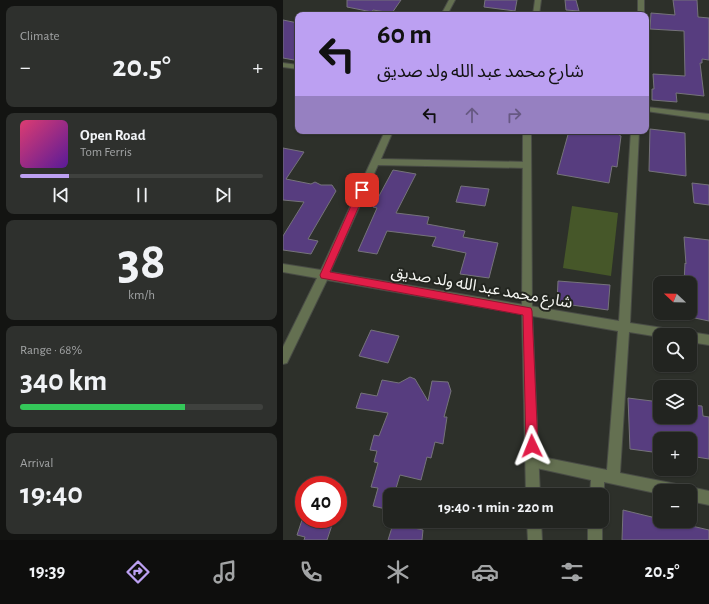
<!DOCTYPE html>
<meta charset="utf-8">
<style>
:root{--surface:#222420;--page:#2e302d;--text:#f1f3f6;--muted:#a2a4a5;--line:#3f413e;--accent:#bca0f2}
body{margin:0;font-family:"Alegreya Sans","Noto Sans Arabic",sans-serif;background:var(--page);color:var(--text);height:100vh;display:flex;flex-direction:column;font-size:15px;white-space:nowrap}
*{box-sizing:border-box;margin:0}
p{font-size:13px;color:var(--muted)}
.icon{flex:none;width:22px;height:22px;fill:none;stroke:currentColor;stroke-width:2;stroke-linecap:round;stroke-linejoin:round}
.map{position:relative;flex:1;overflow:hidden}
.details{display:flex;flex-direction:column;gap:6px;padding:6px;background:#131412;width:283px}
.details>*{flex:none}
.banner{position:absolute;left:12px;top:12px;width:354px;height:122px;border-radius:8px;box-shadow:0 1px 3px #0004,0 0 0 1px var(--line);background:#bca0f2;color:#111;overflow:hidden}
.needle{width:26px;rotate:292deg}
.fabs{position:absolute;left:370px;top:276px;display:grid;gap:8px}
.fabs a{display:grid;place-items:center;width:44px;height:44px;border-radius:8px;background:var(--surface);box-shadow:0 1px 3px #0004,0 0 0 1px var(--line);font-size:20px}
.speed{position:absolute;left:12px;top:476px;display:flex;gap:8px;font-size:20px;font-weight:700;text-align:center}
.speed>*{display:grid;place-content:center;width:52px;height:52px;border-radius:50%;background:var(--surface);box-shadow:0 1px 3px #0004,0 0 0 1px var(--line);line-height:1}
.speed .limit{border:6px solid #d22;background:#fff;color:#111}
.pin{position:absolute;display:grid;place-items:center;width:34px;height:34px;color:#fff;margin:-17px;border-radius:8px;box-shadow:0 2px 6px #0006}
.me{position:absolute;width:44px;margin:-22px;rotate:358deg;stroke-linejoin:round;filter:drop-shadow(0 0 3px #0008)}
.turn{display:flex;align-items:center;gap:14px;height:84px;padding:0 16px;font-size:18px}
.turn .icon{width:52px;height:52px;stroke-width:2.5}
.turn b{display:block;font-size:28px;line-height:34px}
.lanes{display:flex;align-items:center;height:38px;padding:0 16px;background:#0003;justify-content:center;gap:20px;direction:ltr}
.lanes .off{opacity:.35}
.big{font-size:30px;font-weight:700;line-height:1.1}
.details .widget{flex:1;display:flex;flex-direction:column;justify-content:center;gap:6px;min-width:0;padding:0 14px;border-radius:8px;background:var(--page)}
.details .dial{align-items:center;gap:0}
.dial b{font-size:52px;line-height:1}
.song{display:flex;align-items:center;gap:12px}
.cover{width:48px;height:48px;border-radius:6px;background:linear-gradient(135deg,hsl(340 70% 55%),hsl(270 70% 35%))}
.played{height:4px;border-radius:2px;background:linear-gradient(90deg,var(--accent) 20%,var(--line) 20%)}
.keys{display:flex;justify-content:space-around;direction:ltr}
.heat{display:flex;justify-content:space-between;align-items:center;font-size:22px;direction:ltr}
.charge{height:6px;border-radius:3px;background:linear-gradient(90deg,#34c759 68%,var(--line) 0)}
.trip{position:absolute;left:100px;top:488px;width:226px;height:40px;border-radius:8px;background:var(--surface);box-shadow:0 1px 3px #0004,0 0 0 1px var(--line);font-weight:700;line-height:40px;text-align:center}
.tab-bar{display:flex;height:64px;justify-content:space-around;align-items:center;background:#0e0e0d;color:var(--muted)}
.tab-bar .icon{width:28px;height:28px}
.tab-bar .active{color:var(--accent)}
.tab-bar b{font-size:18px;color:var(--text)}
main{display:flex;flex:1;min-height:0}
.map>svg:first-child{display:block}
.green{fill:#465729}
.building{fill:#573d7f;stroke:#75737a}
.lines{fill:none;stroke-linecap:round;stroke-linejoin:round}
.minor-casing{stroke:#494c46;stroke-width:2}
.tertiary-casing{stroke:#494c46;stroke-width:2}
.minor{fill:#647051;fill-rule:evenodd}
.tertiary{fill:#647051;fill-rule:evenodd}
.route{fill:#e11d48;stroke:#92132f}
.labels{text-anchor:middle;stroke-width:4;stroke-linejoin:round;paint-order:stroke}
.street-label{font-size:16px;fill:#f4f5f1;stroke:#232620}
</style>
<main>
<section class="details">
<div class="widget"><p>Climate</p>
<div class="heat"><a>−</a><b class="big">20.5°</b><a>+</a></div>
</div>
<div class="widget">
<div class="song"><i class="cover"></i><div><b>Open Road</b><p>Tom Ferris</p></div></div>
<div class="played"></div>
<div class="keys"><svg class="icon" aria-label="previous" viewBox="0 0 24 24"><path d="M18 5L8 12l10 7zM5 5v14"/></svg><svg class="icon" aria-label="pause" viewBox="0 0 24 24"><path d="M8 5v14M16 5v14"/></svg><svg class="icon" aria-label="next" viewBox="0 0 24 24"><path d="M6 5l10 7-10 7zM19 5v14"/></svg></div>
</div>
<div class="widget dial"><b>38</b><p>km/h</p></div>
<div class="widget"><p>Range · 68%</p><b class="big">340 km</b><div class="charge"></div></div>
<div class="widget"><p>Arrival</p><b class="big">19:40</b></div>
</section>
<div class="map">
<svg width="426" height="540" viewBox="0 0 426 540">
<rect width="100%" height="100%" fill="#2d302a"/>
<path class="green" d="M289,206L335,213L328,276L280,268Z"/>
<path class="building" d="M64,0H118L109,13L90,10L89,12L64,7Z
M202,0H234L232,11L201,7Z
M282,0H293L296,11L283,10Z
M390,0H414L415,17L426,18V60L419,59V63H417L421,96L393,93L394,102L369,100V89H371L370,74L402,76L401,31L367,29L368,13L392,15Z
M0,20L15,23V55L11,60L0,58Z
M367,129L402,133L403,176L366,171Z
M286,131H337L336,135L338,136L334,167L329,166L326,183L274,174Z
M0,148L21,152L3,179L28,184L32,182L38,185H49L53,191L25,239L35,241L28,254L0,250V236L21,202L0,200Z
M110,170L133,174L113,213L146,217L144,224L182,231L180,237L215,243L206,278L177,274L183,253L149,246L153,237L104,231L94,254L75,251L94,208L90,207Z
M409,183L426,185V205L411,203Z
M178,186L206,189L202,206L173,202Z
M401,237L426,240V321L407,317V283H401L402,263L403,264Z
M275,281L327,285L325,310L274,303Z
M88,330L116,336L105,363L76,356Z
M127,377L132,379L145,401L149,381L165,382L168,391L161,417H164L160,444L152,442L148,458L144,457L138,480L117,475L111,495H107V510L90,506L95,488L88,487L95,463L91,462L94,451L87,450L91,435L96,436L105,413L73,408L78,393L94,396L99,380L116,383Z
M345,398L377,402V417H407V405L419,406L420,416L426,417V459L407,456V439H377V453L347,449Z
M340,510L377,519V521H387L426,530V540H339Z
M19,520L49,525L44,540H21L22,537L14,535Z
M111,521H133L131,528L140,530L139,540H105Z"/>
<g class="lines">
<defs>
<path id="minor" d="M166,0H172L164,15H158Z
M355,0H361V15H355Z
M0,63L15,65V69L0,67Z
M363,107L426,114V120L363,111Z
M102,131H110L98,159L244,162L248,165L244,168L95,165L47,272L336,321L348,131H356L347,323L393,330L397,332L398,335H377V337L346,332L337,473L393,484L398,486L400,491H377V494L321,482V495L319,499V495H307L308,480L249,467L245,465L243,461L245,457L249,455L324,470L335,331L44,280L4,363L0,364V347L34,278L0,272V264L38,270Z
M407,332L426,335V345L407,342V335H402Z
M407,487L426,491V505L407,501V491H402Z
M305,521H319V540H305Z"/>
<path id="tertiary" d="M252,0H258L256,15H250Z
M240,131H248L249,311L257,495H243L239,311Z
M244,521H258L259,540H245Z"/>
</defs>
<use href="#minor" class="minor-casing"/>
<use href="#tertiary" class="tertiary-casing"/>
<use href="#minor" class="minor"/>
<use href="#tertiary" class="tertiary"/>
</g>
<path class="route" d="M76,188H79L83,190L47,272L248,308L249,311L255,446L253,450L249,451L245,450L243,446L240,315L38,278L37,275Z"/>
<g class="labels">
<g class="street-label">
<text transform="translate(199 286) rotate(10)" y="6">شارع محمد عبد الله ولد صديق</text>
</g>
</g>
</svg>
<div class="fabs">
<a><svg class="needle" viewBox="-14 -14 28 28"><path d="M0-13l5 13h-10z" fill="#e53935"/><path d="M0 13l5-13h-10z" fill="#a2a4a5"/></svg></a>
<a><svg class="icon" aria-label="search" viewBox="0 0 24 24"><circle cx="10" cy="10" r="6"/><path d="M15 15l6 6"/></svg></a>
<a><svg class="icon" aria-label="layers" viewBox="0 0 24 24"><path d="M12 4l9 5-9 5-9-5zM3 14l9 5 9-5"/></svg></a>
<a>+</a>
<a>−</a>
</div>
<div class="speed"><div class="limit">40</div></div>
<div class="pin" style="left:79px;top:190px;background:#d93025"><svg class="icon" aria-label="arrive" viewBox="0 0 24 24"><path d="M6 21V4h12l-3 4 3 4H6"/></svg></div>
<svg class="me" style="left:249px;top:446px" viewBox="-20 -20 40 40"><path d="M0-17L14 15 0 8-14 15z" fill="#e11d48" stroke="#fff" stroke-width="4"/></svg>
<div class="trip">19:40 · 1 min · 220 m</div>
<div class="banner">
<div class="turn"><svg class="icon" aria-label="left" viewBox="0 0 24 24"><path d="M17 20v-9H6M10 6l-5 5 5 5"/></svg><div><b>60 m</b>شارع محمد عبد الله ولد صديق</div></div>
<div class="lanes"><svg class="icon" aria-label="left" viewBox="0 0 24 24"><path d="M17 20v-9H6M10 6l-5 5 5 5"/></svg><svg class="icon off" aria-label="ahead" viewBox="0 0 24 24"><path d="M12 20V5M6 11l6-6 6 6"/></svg><svg class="icon off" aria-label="right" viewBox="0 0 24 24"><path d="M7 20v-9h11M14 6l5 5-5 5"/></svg></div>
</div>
</div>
</main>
<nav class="tab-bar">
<b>19:39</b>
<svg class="icon active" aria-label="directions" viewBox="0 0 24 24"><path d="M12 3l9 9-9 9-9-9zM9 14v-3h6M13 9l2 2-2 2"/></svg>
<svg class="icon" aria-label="music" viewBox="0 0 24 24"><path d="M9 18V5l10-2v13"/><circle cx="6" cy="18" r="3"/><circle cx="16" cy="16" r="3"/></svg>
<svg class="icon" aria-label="phone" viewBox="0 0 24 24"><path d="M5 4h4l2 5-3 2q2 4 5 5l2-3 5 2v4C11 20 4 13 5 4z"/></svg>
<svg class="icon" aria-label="climate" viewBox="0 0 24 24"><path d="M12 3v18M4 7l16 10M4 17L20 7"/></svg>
<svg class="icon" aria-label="car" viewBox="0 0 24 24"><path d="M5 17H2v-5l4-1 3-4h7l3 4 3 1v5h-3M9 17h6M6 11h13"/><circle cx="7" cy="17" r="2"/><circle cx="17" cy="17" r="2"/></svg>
<svg class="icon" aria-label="filters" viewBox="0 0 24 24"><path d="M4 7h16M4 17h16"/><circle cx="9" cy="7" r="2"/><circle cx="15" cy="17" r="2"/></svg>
<b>20.5°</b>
</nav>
